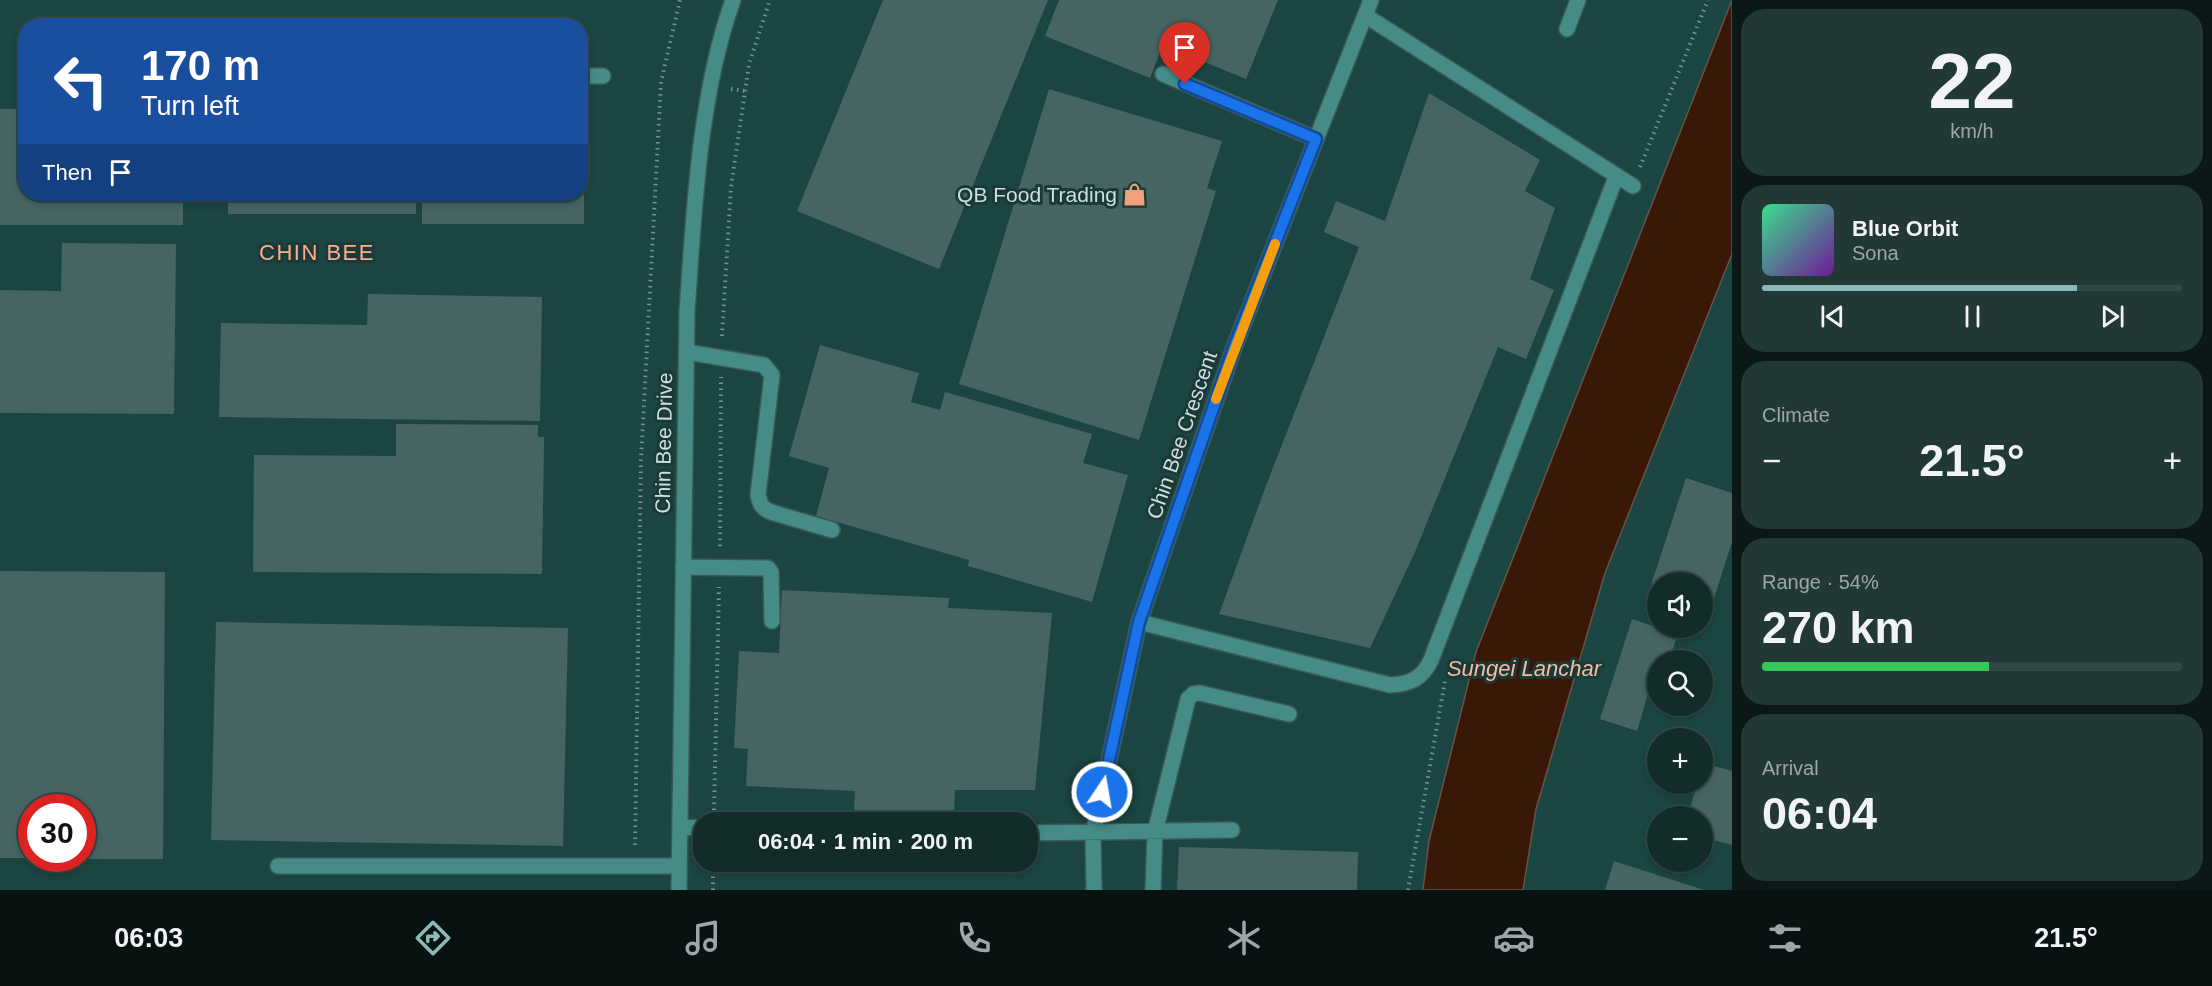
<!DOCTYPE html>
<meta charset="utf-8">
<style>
:root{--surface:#142c29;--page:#213835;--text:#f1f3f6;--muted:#9da7a8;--line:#334846;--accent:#8bbbb9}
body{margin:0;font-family:Arial,sans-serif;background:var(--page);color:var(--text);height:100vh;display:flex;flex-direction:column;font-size:22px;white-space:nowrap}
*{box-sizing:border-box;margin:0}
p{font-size:20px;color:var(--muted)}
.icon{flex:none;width:33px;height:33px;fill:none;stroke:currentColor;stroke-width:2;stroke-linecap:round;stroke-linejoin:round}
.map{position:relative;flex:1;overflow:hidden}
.drawer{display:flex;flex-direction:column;gap:9px;padding:9px;background:#0b1817;width:480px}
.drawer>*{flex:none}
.banner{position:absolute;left:18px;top:18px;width:570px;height:183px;border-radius:24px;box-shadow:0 3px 9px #0003,0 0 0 2px var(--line);background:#1a4fa0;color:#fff;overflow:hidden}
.fabs{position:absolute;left:1647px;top:572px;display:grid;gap:12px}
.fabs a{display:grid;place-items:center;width:66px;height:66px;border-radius:50%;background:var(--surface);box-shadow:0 3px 9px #0003,0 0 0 2px var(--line);font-size:30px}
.speed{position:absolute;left:18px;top:794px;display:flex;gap:12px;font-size:30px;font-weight:700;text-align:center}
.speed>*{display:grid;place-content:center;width:78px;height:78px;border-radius:50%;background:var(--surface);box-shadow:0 3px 9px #0003,0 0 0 2px var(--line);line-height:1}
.speed .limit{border:9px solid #d22;background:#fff;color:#111}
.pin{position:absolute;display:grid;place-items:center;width:51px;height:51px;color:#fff;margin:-62px -26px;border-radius:50% 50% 50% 0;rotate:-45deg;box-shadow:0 0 6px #0007}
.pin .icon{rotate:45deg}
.me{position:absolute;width:66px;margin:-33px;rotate:12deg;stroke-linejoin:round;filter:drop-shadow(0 0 4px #0008)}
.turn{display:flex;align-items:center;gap:21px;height:126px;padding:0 24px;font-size:27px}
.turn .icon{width:78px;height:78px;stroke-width:2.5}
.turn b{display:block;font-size:42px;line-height:51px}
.then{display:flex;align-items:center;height:57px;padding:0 24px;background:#0003;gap:12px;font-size:22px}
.big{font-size:45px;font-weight:800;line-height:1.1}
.drawer .card{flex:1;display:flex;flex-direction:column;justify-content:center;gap:9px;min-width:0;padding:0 21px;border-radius:24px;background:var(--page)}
.drawer .dial{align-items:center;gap:0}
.dial b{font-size:78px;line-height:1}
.song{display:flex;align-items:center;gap:18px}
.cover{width:72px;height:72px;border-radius:9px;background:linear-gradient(135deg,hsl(150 70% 55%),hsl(280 70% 35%))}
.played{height:6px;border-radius:3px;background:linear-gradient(90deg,var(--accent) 75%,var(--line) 75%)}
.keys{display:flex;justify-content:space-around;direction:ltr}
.heat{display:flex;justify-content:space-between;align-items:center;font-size:33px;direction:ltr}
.charge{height:9px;border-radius:4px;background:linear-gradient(90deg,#34c759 54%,var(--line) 0)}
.trip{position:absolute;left:693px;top:812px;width:345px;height:60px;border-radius:24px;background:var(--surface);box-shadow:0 3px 9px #0003,0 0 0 2px var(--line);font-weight:800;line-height:60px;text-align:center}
.tabs{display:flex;height:96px;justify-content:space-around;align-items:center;background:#081210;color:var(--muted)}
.tabs .icon{width:42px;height:42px}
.tabs .current{color:var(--accent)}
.tabs b{font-size:27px;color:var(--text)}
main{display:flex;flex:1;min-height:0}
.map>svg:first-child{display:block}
.built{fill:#1b4542;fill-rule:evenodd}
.water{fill:#391807;stroke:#665448;stroke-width:1.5}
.building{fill:#466562}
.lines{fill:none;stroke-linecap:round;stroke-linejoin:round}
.minor-casing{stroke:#3b5855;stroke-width:18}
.path{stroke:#79918f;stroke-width:4;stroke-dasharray:1.5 4.5;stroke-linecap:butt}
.minor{stroke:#458b86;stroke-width:15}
.route-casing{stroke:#114b97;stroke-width:15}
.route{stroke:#1a73e8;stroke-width:10}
.slow{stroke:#f59e0b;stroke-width:10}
.labels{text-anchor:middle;stroke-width:6;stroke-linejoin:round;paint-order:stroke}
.poi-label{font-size:21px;fill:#cedfde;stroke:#1b3a37;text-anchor:end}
.street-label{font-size:21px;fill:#cedfde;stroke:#1b3a37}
.neighbourhood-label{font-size:22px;letter-spacing:1.5px;fill:#f9ae8b;stroke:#1b3a37}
.water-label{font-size:22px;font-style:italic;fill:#f5bba0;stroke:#1b3a37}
</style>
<main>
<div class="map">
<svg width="1732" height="890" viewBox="0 0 1732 890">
<rect width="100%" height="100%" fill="#1b3a37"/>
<path class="built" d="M0,0H1732L1476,652L1429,841L1423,890H0ZM26,26H580V194H26ZM32,807H82V858H32ZM704,822H1028V861H704Z
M1732,254V890H1523L1536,809L1605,573ZM1658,582H1702V627H1658ZM1658,660H1702V705H1658ZM1658,738H1702V783H1658ZM1658,816H1702V861H1658Z"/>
<path class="water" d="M1732,0V254L1605,573L1536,809L1523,890H1423L1429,841L1476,652Z"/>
<path class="building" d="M883,0H1048L939,269L797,211Z
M1059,0H1278L1246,79L1163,45L1150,78L1045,36Z
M1049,89L1222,141L1207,188L1216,191L1139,440L959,384Z
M1429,93L1540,160L1525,191L1555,208L1530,279L1554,290L1526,359L1498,347L1415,552L1370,648L1219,614L1264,491L1359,247L1324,232L1336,201L1385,221Z
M580,97H584V224H422V194H580Z
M0,109H26V194H183V225H0Z
M228,194H416V214H228Z
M62,243L176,244L174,414L0,413V290L61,291Z
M368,294L542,297L540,421L219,417L221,323L367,325Z
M820,345L919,373L911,402L940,410L945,392L1092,434L1083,463L1128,475L1092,602L968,566L969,560L816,516L829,468L789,456Z
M396,424L538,425V437H544V441L542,574L253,572L254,455L396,456Z
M1686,478L1732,493V542L1708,617L1702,615V582H1658V601L1647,597Z
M0,571L165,572L163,859H82V807H32V858H0Z
M782,590L949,598L948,608L1052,613L1035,790H955L954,816L854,811L855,791L746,786L748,749L734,748L739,651L779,653Z
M1632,619L1678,634L1669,660H1658L1637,731L1600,719Z
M216,622L568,628L563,846L211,840Z
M1703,763L1732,771V845L1702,837V816H1688L1697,783H1702Z
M1179,847L1358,852L1357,890H1177Z
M1614,861L1704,890H1605Z"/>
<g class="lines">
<defs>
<path id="minor" d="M1366,16L1633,186
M1567,29L1578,0
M1163,74L1316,139
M580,76H603
M687,352L764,365L772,375L758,495C760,504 762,509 771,512L832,530
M683,567L768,568L771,572L772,621
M1139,622L1390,685C1410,684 1422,679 1431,660L1616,177
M680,827L704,828
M1028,833L1232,830
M278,866H679
M679,890L687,312C694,211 699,95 733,0
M1094,890L1093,834L1139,622L1235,345L1371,0
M1153,890L1155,832L1188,699L1193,694L1200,693L1289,714"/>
</defs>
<use href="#minor" class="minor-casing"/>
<path class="path" d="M731,89L745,91
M1640,167L1708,0
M722,336L731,187L749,64L770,0
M720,546L721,377
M714,810L719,587
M635,845L641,460L661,82L680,0
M713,890V861
M1408,890L1445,681"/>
<use href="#minor" class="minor"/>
</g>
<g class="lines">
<defs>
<path id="route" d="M1102,792L1139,622L1235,345L1316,139L1185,84"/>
</defs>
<use href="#route" class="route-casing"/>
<use href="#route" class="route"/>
<path class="slow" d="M1216,399L1275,244"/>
</g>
<defs>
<symbol id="shop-bare" viewBox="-9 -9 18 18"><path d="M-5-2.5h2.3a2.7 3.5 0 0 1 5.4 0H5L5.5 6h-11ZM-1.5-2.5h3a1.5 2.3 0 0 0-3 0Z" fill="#f1a17c" stroke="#1b3a37" stroke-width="2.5" paint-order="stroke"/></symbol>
</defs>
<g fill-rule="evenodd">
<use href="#shop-bare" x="1118" y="178" width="33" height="33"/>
</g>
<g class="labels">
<g class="poi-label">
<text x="1117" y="202">QB Food Trading</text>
</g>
<g class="street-label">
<text transform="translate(1182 435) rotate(-71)" y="7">Chin Bee Crescent</text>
<text transform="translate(664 443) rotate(-89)" y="7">Chin Bee Drive</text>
</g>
<g class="neighbourhood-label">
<text x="317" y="260">CHIN BEE</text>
</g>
<g class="water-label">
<text x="1524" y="676">Sungei Lanchar</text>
</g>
</g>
</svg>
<div class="fabs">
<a><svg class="icon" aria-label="sound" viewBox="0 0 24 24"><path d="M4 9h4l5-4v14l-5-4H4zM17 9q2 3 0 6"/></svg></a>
<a><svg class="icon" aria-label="search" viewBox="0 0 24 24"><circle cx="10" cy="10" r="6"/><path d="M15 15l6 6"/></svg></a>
<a>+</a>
<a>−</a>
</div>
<div class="speed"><div class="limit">30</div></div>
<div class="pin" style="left:1185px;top:84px;background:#d93025"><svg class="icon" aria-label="arrive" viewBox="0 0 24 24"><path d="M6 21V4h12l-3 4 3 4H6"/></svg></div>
<svg class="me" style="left:1102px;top:792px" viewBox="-20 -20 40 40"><circle r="17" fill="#1a73e8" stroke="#fff" stroke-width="3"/><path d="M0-11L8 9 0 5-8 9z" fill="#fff"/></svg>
<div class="trip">06:04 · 1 min · 200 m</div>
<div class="banner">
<div class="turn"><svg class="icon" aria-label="left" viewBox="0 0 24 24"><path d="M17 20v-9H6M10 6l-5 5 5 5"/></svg><div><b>170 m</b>Turn left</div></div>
<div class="then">Then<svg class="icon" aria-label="arrive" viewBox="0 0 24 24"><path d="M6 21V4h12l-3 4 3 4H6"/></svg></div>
</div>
</div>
<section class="drawer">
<div class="card dial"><b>22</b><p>km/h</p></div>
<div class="card">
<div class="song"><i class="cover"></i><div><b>Blue Orbit</b><p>Sona</p></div></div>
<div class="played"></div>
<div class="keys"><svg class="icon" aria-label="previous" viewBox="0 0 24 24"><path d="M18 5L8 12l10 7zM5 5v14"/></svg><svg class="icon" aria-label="pause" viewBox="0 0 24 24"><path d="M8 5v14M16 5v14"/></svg><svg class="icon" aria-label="next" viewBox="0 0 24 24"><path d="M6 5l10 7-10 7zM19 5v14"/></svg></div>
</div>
<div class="card"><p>Climate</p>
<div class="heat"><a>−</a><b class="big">21.5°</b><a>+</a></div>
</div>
<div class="card"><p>Range · 54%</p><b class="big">270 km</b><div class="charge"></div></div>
<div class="card"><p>Arrival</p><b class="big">06:04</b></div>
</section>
</main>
<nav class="tabs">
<b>06:03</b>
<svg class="icon current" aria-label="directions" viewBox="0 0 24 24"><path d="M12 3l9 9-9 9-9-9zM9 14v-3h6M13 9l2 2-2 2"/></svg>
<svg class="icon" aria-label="music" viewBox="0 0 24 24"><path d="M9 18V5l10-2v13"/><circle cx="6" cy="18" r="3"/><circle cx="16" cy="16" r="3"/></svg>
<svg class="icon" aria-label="phone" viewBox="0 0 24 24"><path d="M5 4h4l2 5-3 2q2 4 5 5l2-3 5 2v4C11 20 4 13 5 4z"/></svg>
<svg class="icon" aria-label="climate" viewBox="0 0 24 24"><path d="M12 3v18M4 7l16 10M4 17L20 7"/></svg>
<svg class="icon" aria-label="car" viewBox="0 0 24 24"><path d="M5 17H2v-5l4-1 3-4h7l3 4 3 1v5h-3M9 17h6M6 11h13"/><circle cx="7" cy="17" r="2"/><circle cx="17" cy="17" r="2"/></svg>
<svg class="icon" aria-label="filters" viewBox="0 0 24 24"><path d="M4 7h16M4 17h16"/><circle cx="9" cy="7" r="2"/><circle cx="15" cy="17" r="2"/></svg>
<b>21.5°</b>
</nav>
